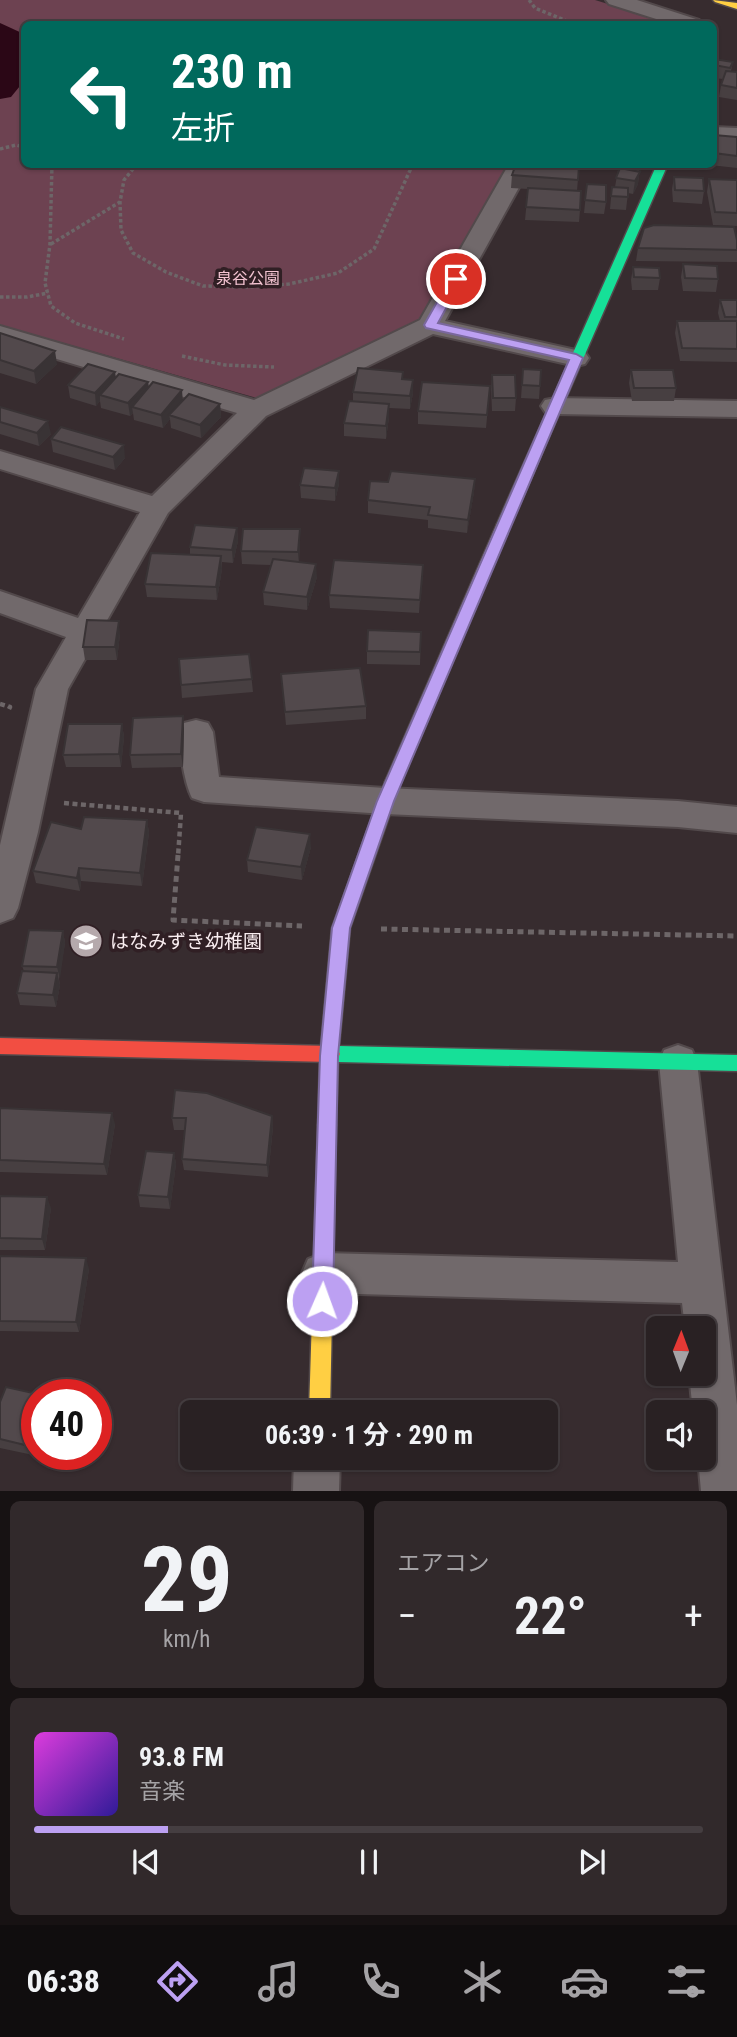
<!DOCTYPE html>
<html lang="ja">
<meta charset="utf-8">
<style>
:root{--surface:#292123;--page:#31292b;--text:#f1f3f6;--muted:#a5a3a6;--line:#453e41;--accent:#bca0f2}
body{margin:0;font-family:"Roboto Condensed","Noto Sans JP",sans-serif;background:var(--page);color:var(--text);height:100vh;display:flex;flex-direction:column;font-size:26px;white-space:nowrap}
*{box-sizing:border-box;margin:0}
p{font-size:23px;color:var(--muted)}
.icon{flex:none;width:38px;height:38px;fill:none;stroke:currentColor;stroke-width:2;stroke-linecap:round;stroke-linejoin:round}
.map{position:relative;height:1491px;overflow:hidden}
.panel{display:flex;flex-direction:column;gap:10px;padding:10px;background:#171213;flex:1}
.panel>*{flex:none}
.top-card{position:absolute;left:21px;top:21px;width:696px;height:147px;border-radius:10px;box-shadow:0 2px 5px #0004,0 0 0 2px var(--line);background:#00695c;color:#fff;overflow:hidden}
.needle{width:46px;rotate:1deg}
.controls{position:absolute;left:646px;top:1316px;display:grid;gap:14px}
.controls a{display:grid;place-items:center;width:70px;height:70px;border-radius:10px;background:var(--surface);box-shadow:0 2px 5px #0004,0 0 0 2px var(--line);font-size:35px}
.speed{position:absolute;left:21px;top:1379px;display:flex;gap:14px;font-size:35px;font-weight:700;text-align:center}
.speed>*{display:grid;place-content:center;width:91px;height:91px;border-radius:50%;background:var(--surface);box-shadow:0 2px 5px #0004,0 0 0 2px var(--line);line-height:1}
.speed .limit{border:10px solid #d22;background:#fff;color:#111}
.pin{position:absolute;display:grid;place-items:center;width:60px;height:60px;color:#fff;margin:-30px;border:4px solid #fff;border-radius:50%;box-shadow:0 2px 7px #0007}
.me{position:absolute;width:77px;margin:-38px;rotate:2deg;stroke-linejoin:round;filter:drop-shadow(0 0 5px #0008)}
.turn{display:flex;align-items:center;gap:24px;height:147px;padding:0 35px;font-size:32px}
.turn .icon{width:91px;height:91px;stroke-width:2.5}
.turn b{display:block;font-size:49px;line-height:60px}
.big{font-size:52px;font-weight:700;line-height:1.1}
.panel .tile{flex:1;display:flex;flex-direction:column;justify-content:center;gap:10px;min-width:0;padding:0 24px;border-radius:10px;background:var(--page)}
.panel .dial{align-items:center;gap:0}
.dial b{font-size:91px;line-height:1}
.song{display:flex;align-items:center;gap:21px}
.cover{width:84px;height:84px;border-radius:10px;background:linear-gradient(135deg,hsl(300 70% 55%),hsl(250 70% 35%))}
.played{height:7px;border-radius:4px;background:linear-gradient(90deg,var(--accent) 20%,var(--line) 20%)}
.keys{display:flex;justify-content:space-around;direction:ltr}
.heat{display:flex;justify-content:space-between;align-items:center;font-size:38px;direction:ltr}
.panel .tiles{flex:1;display:grid;gap:10px;grid-template-columns:1fr 1fr}
.tile:last-child{grid-column:span 2}
.trip{position:absolute;left:180px;top:1400px;width:378px;height:70px;border-radius:10px;background:var(--surface);box-shadow:0 2px 5px #0004,0 0 0 2px var(--line);font-weight:700;line-height:70px;text-align:center}
.dock{display:flex;height:112px;justify-content:space-around;align-items:center;background:#100d0e;color:var(--muted)}
.dock .icon{width:49px;height:49px}
.dock .selected{color:var(--accent)}
.dock b{font-size:32px;color:var(--text)}
.map>svg:first-child{display:block}
.green{fill:#6d4251}
.water{fill:#2b0716}
.lines{fill:none;stroke-linecap:round;stroke-linejoin:round}
.street-casing{stroke:#52494b;stroke-width:4}
.fast-casing{stroke:#52494b;stroke-width:3}
.slow-casing{stroke:#52494b;stroke-width:3}
.jam-casing{stroke:#52494b;stroke-width:3}
.path-far2{stroke:#6d6668;stroke-width:3.5;stroke-dasharray:3.5 2.5;stroke-linecap:butt}
.path-far1{stroke:#6d6668;stroke-width:4.5;stroke-dasharray:5 3.5;stroke-linecap:butt}
.path{stroke:#6d6668;stroke-width:5;stroke-dasharray:6 4.5;stroke-linecap:butt}
.street{fill:#71696b;fill-rule:evenodd}
.fast{fill:#16e098;fill-rule:evenodd}
.slow{fill:#ffcf43;fill-rule:evenodd}
.jam{fill:#f24e42;fill-rule:evenodd}
.wall{fill:#473f41}
.shaded-wall{fill:#393335}
.building{fill:#52494c;stroke:#393335;stroke-width:2}
.route{fill:#bca0f2;stroke:#7a689d;stroke-width:2}
.labels{text-anchor:middle;stroke-width:7;stroke-linejoin:round;paint-order:stroke}
.far-park-label{font-size:16px;fill:#f3c3d1;stroke:#301f24}
.poi-label{font-size:19px;fill:#f9edf0;stroke:#301f24;text-anchor:start}
</style>
<div class="map">
<svg width="737" height="1491" viewBox="0 0 737 1491">
<rect width="100%" height="100%" fill="#372c2f"/>
<path class="green" d="M0,0H595L673,24H24V164L512,165L427,315L260,399L0,325Z"/>
<path class="water" d="M0,23L24,34V81L11,97L0,99Z"/>
<g class="lines">
<defs>
<path id="street" d="M606,0H637L699,20L702,24H672L609,4Z
M714,127L737,128V142L714,141Z
M509,164H532L445,321L585,352L589,358L585,364L576,366L433,334L266,416L168,513L68,689L38,832L18,908L13,918L0,923V845L36,689L66,637L0,613V591L78,618L140,512L0,469V451L152,496L237,413L0,342V326L254,400L420,320Z
M555,398L737,401V417L555,414L545,412L541,406L545,400Z
M196,720L208,723L213,732L219,777L385,788L678,801L737,807V833L678,827L385,814L204,802L192,798C184,783 176,738 184,723Z
M678,1045L692,1050L697,1062L737,1405V1491H701L698,1458H704V1412H693L689,1374H704V1328H685L682,1303L323,1293L308,1287L302,1273L308,1259L323,1253L678,1262L659,1062L664,1050Z
M294,1458H340L339,1491H293Z"/>
<path id="fast" d="M657,164H668L511,524L504,529L499,527L497,524Z
M393,776L399,778L401,782L350,928L339,1046L737,1055V1071L338,1062L336,1125L334,1131L327,1133L320,1131L318,1125L320,1056L332,928L385,782L387,778Z"/>
<path id="slow" d="M713,0L737,3V9L715,2Z
M504,519L511,524L401,782L399,786H387L385,782L497,524Z
M327,1117L334,1119L336,1125L330,1412H309L318,1125L320,1119Z"/>
<path id="jam" d="M0,1038L331,1046L337,1048L340,1054L337,1060L331,1062L0,1054Z"/>
</defs>
<use href="#street" class="street-casing"/>
<use href="#fast" class="fast-casing"/>
<use href="#slow" class="slow-casing"/>
<use href="#jam" class="jam-casing"/>
<path class="path-far2" d="M529,0L535,8L574,24
M0,149L16,145L24,147
M52,164L50,244L45,283L51,306L75,323L124,339
M137,164L124,180L120,202L121,230L133,253L166,272L203,286L248,287L289,284L338,273L374,249L413,164
M51,244L120,202
M0,297H27L48,293
M182,356L225,365L274,367"/>
<path class="path-far1" d="M0,704L10,707L9,709
M64,803L181,813L178,857"/>
<path class="path" d="M178,855L173,920L302,926
M381,929L737,936"/>
<use href="#street" class="street"/>
<use href="#fast" class="fast"/>
<use href="#slow" class="slow"/>
<use href="#jam" class="jam"/>
</g>
<path class="wall" d="M714,59L733,62L731,71L737,72V100L719,97L721,85L723,79L714,78Z
M737,137V168L710,165V164H714V138Z
M619,164H644L639,175L638,184L633,194L628,193L626,210L610,209L612,187H615Z
M579,166L577,191L580,210L579,222L525,220L528,189L511,188L512,175Z
M674,177L704,191L702,204L673,202L672,189Z
M709,179L737,180V226L713,225L707,192Z
M587,184L606,202L604,214L584,213Z
M737,240V262L636,261L638,248Z
M683,264L718,279L716,292L683,291L681,277Z
M633,267L660,278L658,290H632L631,280Z
M720,300H737V362L680,361L675,333L677,321H720L718,313Z
M0,333L57,364L36,384L0,373Z
M523,369L541,370L539,399L521,398Z
M631,370L676,388L674,401H632L629,383Z
M492,375L516,398L515,411H492L491,388Z
M116,378L148,382L149,387L183,400L220,404L221,417L201,438L171,428L170,419L163,428L134,420L133,413L130,416L101,408L100,401L96,406L70,398L68,385Z
M402,379L413,380V393L410,409L389,408V417L386,439L344,436V423L353,402V392Z
M490,386L486,428L418,424V411Z
M0,407L51,434L39,446L0,434Z
M51,439L125,458L115,470L53,452Z
M475,479L474,492L467,533L428,528V520L368,513V500L388,482Z
M339,484L335,501L301,498L300,485Z
M237,528L238,541L233,563L222,562V569L217,600L147,597L145,584L190,554V547Z
M300,542L299,562L317,577L307,610L264,605L263,592L271,565L242,564L241,551Z
M423,565L419,613L330,608L329,595Z
M421,632L420,665L367,664V651Z
M120,634L117,660H85L83,647Z
M249,654L253,692L182,698L181,685Z
M281,674L366,706V719L286,725Z
M183,716L184,729L183,767L132,768L130,755Z
M122,724L124,737L121,767H66L63,755Z
M147,820L149,833L142,886L81,881L80,891L36,883L33,871L81,829Z
M311,847L302,880L248,872L247,860Z
M63,931L65,943L59,979L60,985L56,1007L20,1005L17,993L24,971L22,966Z
M0,1108L115,1124L107,1175L0,1172Z
M272,1116L273,1127L268,1177L184,1170L182,1159L185,1130H174L172,1118Z
M174,1153L176,1164L170,1209L140,1207L138,1195Z
M0,1196L51,1208L45,1250H0Z
M0,1256L89,1269L79,1332L0,1331Z
M37,1395V1445L33,1455L0,1448V1402Z"/>
<path class="shaded-wall" d="M640,164H644L639,175L638,184L633,194L635,181L638,175Z
M55,351L57,364L36,384L34,371Z
M115,372L117,384L100,395V401L96,406L95,393Z
M413,380V393L410,409V396Z
M148,382L149,395L132,407L133,413L130,416L128,403Z
M182,390L183,403L169,415L170,419L163,428L161,415Z
M220,404L221,417L201,438L200,425Z
M389,404V417L386,439V426Z
M48,421L51,434L39,446L37,433Z
M124,445L125,458L115,470L113,457Z
M339,471V484L335,501V488Z
M475,479L474,492L467,533L468,520Z
M237,528L238,541L233,563L232,550Z
M300,529V542L299,565L298,552Z
M221,556L222,569L217,600L216,587Z
M316,564L317,577L307,610V597Z
M423,565V578L419,613L420,600Z
M119,621L120,634L117,660L115,647Z
M183,716L184,729L183,767L181,754Z
M122,724L124,737L121,767L119,754Z
M147,820L149,833L142,886L140,873Z
M310,834L311,847L302,880L301,867Z
M79,868L81,881L80,891L77,878Z
M63,931L65,943L60,979L57,967Z
M57,973L60,985L56,1007L53,995Z
M112,1113L115,1124L107,1175L104,1164Z
M272,1116L273,1127L268,1177L267,1165Z
M174,1153L176,1164L170,1209L168,1197Z
M47,1197L51,1208L45,1250L42,1239Z
M86,1258L89,1269L79,1332L76,1322Z
M37,1424V1445L33,1455L29,1446Z"/>
<path class="building" d="M714,59L733,62L730,68L714,65Z
M726,71L737,72V88L721,85Z
M714,135L737,137V156L714,153Z
M516,164H561L579,166L578,180L512,175Z
M620,168L640,172L635,181L616,178Z
M674,177L703,178L704,191L675,190Z
M709,179L737,180V213L715,212Z
M587,184L606,185V202L585,200Z
M612,187L628,188V197L611,196Z
M528,188L581,191L580,210L526,207Z
M654,225L734,227L737,240V250L638,248L644,228Z
M683,264L717,266L718,279L685,278Z
M633,267L659,268L660,278L634,277Z
M720,300H737V317H725Z
M677,321H737V349L682,348Z
M0,333L55,351L34,371L0,360Z
M88,364L115,372L95,393L68,385Z
M358,368L403,372L402,379L413,380L410,396L353,392Z
M523,369L541,370L540,386L522,385Z
M631,370H673L676,388H634Z
M119,374L148,382L128,403L100,395Z
M492,375H515L516,398H493Z
M153,382L182,390L161,415L132,407Z
M422,382L490,386L487,415L418,411Z
M189,394L220,404L200,425L169,415Z
M349,401L389,404L386,426L344,423Z
M0,407L48,421L37,433L0,422Z
M61,427L124,445L113,457L51,439Z
M304,468L339,471L335,488L300,485Z
M391,471L475,479L468,520L428,515L430,507L368,500L370,481L388,482Z
M195,525L237,528L232,550L190,547Z
M243,529H300L298,552L241,551Z
M151,553L221,556L216,587L145,584Z
M273,559L316,564L307,597L263,592Z
M334,560L423,565L420,600L329,595Z
M87,620L119,621L115,647H83Z
M368,630L421,632L420,652L367,651Z
M249,654L252,679L181,685L179,659Z
M360,668L366,706L285,712L281,674Z
M183,716L181,754L130,755L133,718Z
M68,724H122L119,754L63,755Z
M84,817L147,820L140,873L79,868L77,878L33,871L51,822L81,829Z
M256,827L310,834L301,867L247,860Z
M29,930L63,931L57,967L22,966Z
M22,971L57,973L53,995L17,993Z
M175,1090L207,1093L272,1116L267,1165L182,1159L186,1118H172Z
M0,1108L112,1113L104,1164L0,1160Z
M146,1151L174,1153L168,1197L138,1195Z
M0,1196L47,1197L42,1239L0,1238Z
M0,1256L86,1258L76,1322L0,1321Z
M6,1387L42,1395H37V1424L29,1446L0,1439V1402Z"/>
<path class="route" d="M456,276L462,279L438,323L576,354L583,358L394,801L350,928L338,1056L333,1301L330,1308L322,1310L315,1308L312,1301L320,1056L332,928L377,801L569,360L426,328L424,325L450,279Z"/>
<defs>
<symbol id="school-disc" viewBox="-11 -11 22 22"><circle r="9.5" fill="#b5a9ac" stroke="#301f24"/><path d="M0-5L7-2L0 1L-7-2ZM-4 1L0 2.5L4 1V4Q0 6-4 4Z" fill="#fff"/></symbol>
</defs>
<g fill-rule="evenodd">
<use href="#school-disc" x="67" y="922" width="38" height="38"/>
</g>
<g class="labels">
<g class="far-park-label">
<text x="248" y="284">泉谷公園</text>
</g>
<g class="poi-label">
<text x="110" y="948">はなみずき幼稚園</text>
</g>
</g>
</svg>
<div class="controls">
<a><svg class="needle" viewBox="-14 -14 28 28"><path d="M0-13l5 13h-10z" fill="#e53935"/><path d="M0 13l5-13h-10z" fill="#a5a3a6"/></svg></a>
<a><svg class="icon" aria-label="sound" viewBox="0 0 24 24"><path d="M4 9h4l5-4v14l-5-4H4zM17 9q2 3 0 6"/></svg></a>
</div>
<div class="speed"><div class="limit">40</div></div>
<div class="pin" style="left:456px;top:279px;background:#d93025"><svg class="icon" aria-label="arrive" viewBox="0 0 24 24"><path d="M6 21V4h12l-3 4 3 4H6"/></svg></div>
<svg class="me" style="left:322px;top:1301px" viewBox="-20 -20 40 40"><circle r="17" fill="#bca0f2" stroke="#fff" stroke-width="3"/><path d="M0-11L8 9 0 5-8 9z" fill="#fff"/></svg>
<div class="trip">06:39 · 1 分 · 290 m</div>
<div class="top-card">
<div class="turn"><svg class="icon" aria-label="left" viewBox="0 0 24 24"><path d="M17 20v-9H6M10 6l-5 5 5 5"/></svg><div><b>230 m</b>左折</div></div>
</div>
</div>
<section class="panel">
<div class="tiles">
<div class="tile dial"><b>29</b><p>km/h</p></div>
<div class="tile"><p>エアコン</p>
<div class="heat"><a>−</a><b class="big">22°</b><a>+</a></div>
</div>
<div class="tile">
<div class="song"><i class="cover"></i><div><b>93.8 FM</b><p>音楽</p></div></div>
<div class="played"></div>
<div class="keys"><svg class="icon" aria-label="previous" viewBox="0 0 24 24"><path d="M18 5L8 12l10 7zM5 5v14"/></svg><svg class="icon" aria-label="pause" viewBox="0 0 24 24"><path d="M8 5v14M16 5v14"/></svg><svg class="icon" aria-label="next" viewBox="0 0 24 24"><path d="M6 5l10 7-10 7zM19 5v14"/></svg></div>
</div>
</div>
</section>
<nav class="dock">
<b>06:38</b>
<svg class="icon selected" aria-label="directions" viewBox="0 0 24 24"><path d="M12 3l9 9-9 9-9-9zM9 14v-3h6M13 9l2 2-2 2"/></svg>
<svg class="icon" aria-label="music" viewBox="0 0 24 24"><path d="M9 18V5l10-2v13"/><circle cx="6" cy="18" r="3"/><circle cx="16" cy="16" r="3"/></svg>
<svg class="icon" aria-label="phone" viewBox="0 0 24 24"><path d="M5 4h4l2 5-3 2q2 4 5 5l2-3 5 2v4C11 20 4 13 5 4z"/></svg>
<svg class="icon" aria-label="climate" viewBox="0 0 24 24"><path d="M12 3v18M4 7l16 10M4 17L20 7"/></svg>
<svg class="icon" aria-label="car" viewBox="0 0 24 24"><path d="M5 17H2v-5l4-1 3-4h7l3 4 3 1v5h-3M9 17h6M6 11h13"/><circle cx="7" cy="17" r="2"/><circle cx="17" cy="17" r="2"/></svg>
<svg class="icon" aria-label="filters" viewBox="0 0 24 24"><path d="M4 7h16M4 17h16"/><circle cx="9" cy="7" r="2"/><circle cx="15" cy="17" r="2"/></svg>
</nav>
